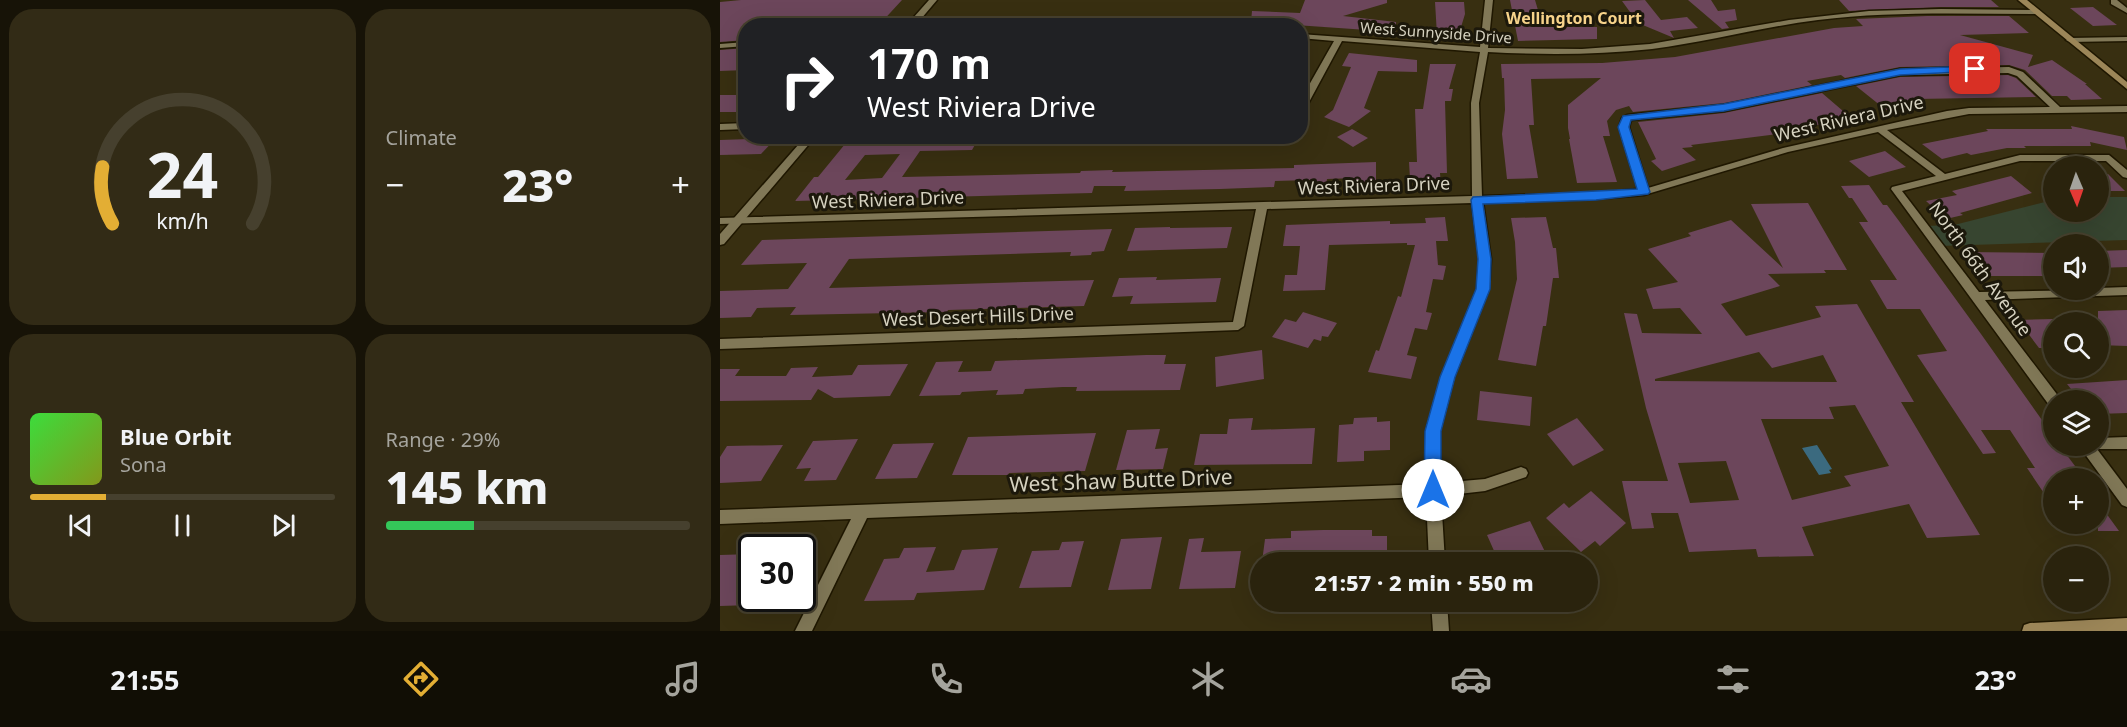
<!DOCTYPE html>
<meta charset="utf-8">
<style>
:root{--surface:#2a230d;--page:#322b16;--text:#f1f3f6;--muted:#a5a49d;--line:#46402e;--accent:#e3ae34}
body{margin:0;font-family:"Noto Sans",sans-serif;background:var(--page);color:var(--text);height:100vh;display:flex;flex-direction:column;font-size:22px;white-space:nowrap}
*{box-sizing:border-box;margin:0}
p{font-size:20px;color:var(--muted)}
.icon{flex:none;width:33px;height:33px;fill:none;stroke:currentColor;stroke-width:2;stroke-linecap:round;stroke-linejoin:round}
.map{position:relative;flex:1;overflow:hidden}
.drawer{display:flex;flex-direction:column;gap:9px;padding:9px;background:#171307;width:720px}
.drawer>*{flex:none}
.top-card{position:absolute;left:18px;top:18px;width:570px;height:126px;border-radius:24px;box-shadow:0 6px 24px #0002,0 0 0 2px var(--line);background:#202124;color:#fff;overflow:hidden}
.needle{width:39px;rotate:178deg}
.buttons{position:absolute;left:1323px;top:156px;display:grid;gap:12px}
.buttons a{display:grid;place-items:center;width:66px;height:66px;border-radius:50%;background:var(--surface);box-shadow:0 6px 24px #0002,0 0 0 2px var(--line);font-size:30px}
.speed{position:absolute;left:18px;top:534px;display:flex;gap:12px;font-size:30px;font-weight:700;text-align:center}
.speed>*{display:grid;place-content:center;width:78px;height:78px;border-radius:50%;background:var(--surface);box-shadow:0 6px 24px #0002,0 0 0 2px var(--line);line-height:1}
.speed .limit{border:3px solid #111;border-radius:9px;background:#fff;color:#111}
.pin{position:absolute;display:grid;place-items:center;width:51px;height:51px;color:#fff;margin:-26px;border-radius:12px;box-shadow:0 3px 9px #0006}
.me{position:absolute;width:66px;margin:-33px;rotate:0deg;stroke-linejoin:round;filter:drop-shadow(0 0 4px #0008)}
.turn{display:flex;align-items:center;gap:21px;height:126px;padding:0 30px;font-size:27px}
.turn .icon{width:78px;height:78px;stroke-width:2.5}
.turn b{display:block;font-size:42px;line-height:51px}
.big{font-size:45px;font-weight:800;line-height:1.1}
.drawer .card{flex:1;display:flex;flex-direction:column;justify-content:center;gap:9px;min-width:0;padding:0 21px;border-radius:24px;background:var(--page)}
.drawer .dial{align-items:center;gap:0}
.dial svg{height:156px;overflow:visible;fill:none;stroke:var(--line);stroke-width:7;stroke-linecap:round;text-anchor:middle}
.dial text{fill:var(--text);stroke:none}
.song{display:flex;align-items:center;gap:18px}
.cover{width:72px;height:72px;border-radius:9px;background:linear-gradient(135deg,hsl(120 70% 55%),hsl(70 70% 35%))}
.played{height:6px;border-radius:3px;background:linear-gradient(90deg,var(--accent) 25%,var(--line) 25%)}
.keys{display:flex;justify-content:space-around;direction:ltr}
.heat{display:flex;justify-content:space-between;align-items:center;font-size:33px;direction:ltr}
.charge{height:9px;border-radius:4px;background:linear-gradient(90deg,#34c759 29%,var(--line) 0)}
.drawer .tiles{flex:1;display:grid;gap:9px;grid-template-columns:repeat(2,1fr)}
.trip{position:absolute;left:530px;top:552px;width:348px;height:60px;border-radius:30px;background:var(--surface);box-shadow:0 6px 24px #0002,0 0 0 2px var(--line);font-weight:800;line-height:60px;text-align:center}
.tab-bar{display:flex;height:96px;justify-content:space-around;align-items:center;background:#110e05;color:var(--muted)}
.tab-bar .icon{width:42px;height:42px}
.tab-bar .on{color:var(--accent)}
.tab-bar b{font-size:27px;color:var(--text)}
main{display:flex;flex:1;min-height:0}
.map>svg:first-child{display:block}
.green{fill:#374530}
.water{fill:#3b6a7f}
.building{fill:#6c465b;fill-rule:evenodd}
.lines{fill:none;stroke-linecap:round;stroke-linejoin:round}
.minor-casing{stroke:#1f1700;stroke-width:3}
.tertiary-casing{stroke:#1f1700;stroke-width:3}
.secondary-casing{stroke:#1f1700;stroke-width:3}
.minor{fill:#817857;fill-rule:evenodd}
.tertiary{fill:#817857;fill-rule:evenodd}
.secondary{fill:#9c8658;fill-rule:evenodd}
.route{fill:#1a73e8;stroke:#114b97;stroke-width:1.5}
.labels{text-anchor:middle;stroke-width:6;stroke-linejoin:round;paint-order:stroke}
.far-street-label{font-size:15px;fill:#d6d2c0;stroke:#1c180b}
.far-neighbourhood-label{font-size:16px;font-weight:bold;fill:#f7d38a;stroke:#1c180b}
.street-label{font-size:18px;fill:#d6d2c0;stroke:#1c180b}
.near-street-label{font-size:21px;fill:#d6d2c0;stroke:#1c180b}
</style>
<main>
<section class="drawer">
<div class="tiles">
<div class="card dial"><svg viewBox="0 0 100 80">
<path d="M14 69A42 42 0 1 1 86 69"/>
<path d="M14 69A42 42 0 0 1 9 40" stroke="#e3ae34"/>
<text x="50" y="56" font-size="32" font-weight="700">24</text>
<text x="50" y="72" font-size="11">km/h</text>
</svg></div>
<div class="card"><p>Climate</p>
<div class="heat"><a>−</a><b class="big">23°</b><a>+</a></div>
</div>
<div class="card">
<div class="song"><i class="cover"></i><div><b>Blue Orbit</b><p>Sona</p></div></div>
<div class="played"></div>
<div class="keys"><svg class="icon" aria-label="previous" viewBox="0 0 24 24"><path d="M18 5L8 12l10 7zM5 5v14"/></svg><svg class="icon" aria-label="pause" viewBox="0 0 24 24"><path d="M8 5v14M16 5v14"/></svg><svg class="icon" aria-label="next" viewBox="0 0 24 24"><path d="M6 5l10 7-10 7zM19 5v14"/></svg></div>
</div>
<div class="card"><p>Range · 29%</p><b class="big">145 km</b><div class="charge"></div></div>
</div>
</section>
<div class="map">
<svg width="1407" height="631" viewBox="0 0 1407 631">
<rect width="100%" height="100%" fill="#382f11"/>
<path class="green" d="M1379,197H1407V240L1219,246L1204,226L1234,225L1333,200L1334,212H1378Z"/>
<path class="water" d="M1097,445L1112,469L1109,470L1111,473L1099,475L1082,448Z"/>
<path class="building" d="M21,0H182L159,25L26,26V40L0,42V2Z
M585,0H667V3L623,16L676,22V32L531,22L532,11L580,13Z
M790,0H815L823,27H877V39L798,41Z
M925,0L941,20L967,17L978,28L950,31L954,38L918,23L902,1Z
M968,0H991L998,11L1015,9L1017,20L1005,22L1009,28L1002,29Z
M1119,0H1271L1279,7H1221L1129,11Z
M715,2H744L745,14L738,37L717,35Z
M1373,7L1397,25L1373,26L1350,8Z
M1207,16H1289L1309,33L1240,35L1313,55L1308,67L1332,60L1367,84H1365L1382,99L1351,100L1347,96H1332L1305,70L1289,65L1180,67L1125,78L1121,75L1087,81L1092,85L1004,103L913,112L909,106L896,110L887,121L890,136H883L897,182L857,183L849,139H850L848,128V105L881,78L811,79L814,125H809L818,178L787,179L782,134L785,110L784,78H782L781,64L882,63L955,57L1114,28L1143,26L1136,19Z
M26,48V70L0,71V50Z
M629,53L697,60V72L658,71L644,108L651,111L629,127L604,117L613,110L631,67L622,66Z
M710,64H736L729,89H733L731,101H725L727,173H720L721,185H696L695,179H690L689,162H697L695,109H703Z
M1288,75L1296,78L1316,97L1196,99L1202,103L1166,110L1136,86L1180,77Z
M1102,93L1130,117L1065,133L971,145L973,147L962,148L976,160L942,171L931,161L936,159L918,122L1004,113Z
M0,95H26V112H0Z
M1351,126L1404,137L1407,150L1370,142L1371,146H1304L1306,148H1287L1251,155L1247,153L1222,159L1202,144L1268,131L1266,129H1352Z
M632,129L648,138L633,147L617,137Z
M260,136L252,150L200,151L182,177L360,173L361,171L393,170L392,172L574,168V165L656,162V185H636V178L607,179L606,185L589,186L590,180L555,181L554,187L500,189L404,191L406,186H374L372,193L75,201L94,177H98L130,138ZM180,154L162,178L125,180L145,155Z
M56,138L41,154L0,155V140Z
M1165,151L1186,167L1149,177L1129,161Z
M1378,174H1388L1405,191H1386L1378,183Z
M1291,176L1312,193L1240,213L1243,215L1226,219L1206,201L1237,195L1232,191Z
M1149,185L1163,205H1167L1179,221L1261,334L1334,437V446H1340L1364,478H1334V508L1307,468H1315L1290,430H1261L1276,453L1263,454L1197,355L1227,351L1200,309H1167L1150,280H1177L1139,222H1148L1132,198H1129L1121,186Z
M1088,203L1127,270H1104L1106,273L1048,274L1060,286L1001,304L1026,336L1101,317L1095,306L1137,304L1194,402H1181L1260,535L1207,538L1189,504L1082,527L1094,556L1038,557L1036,549L969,552L958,513H931L934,528L912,529L902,481H948L926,408L904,313L917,314L922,333L982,334L960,308L933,309L926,289L958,282L928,249L971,236L968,233L1011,220L1063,268L1031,204ZM1039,352L1052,368L1103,355L1117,382L935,381V379ZM1135,405L1169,466L1124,476L1131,486L1072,500L1041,419H1114L1109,407ZM1006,461L1019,500L970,503L958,463Z
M725,217L728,241H716L718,265L726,266L723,280L713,279L706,312L712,313L707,330L695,328L687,355L697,357L691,379L648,372L656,350L659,351L678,296L681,297L695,245H687V243L609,245L605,290L563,291L565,275H577L580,246H563L566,225L670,221V224L706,223L705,218Z
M826,217L833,248H836L839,278H833L826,326H823L816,366L778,360L797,279L795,242L791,218Z
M450,227V228L512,227L507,248L407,251L415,228Z
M392,229L384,251L372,252L371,255L350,256L351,252L129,259L109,288L374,280L364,306L228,310L227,312L70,315L76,307L37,308L31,317L0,318V291L68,289L87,263L21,265L42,240Z
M1407,250V267L1378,268V251Z
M1245,252L1334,253V276H1263Z
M437,277L436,280L501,278L496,302L410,304L413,296L392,297L399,278Z
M1407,310V346L1378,345V311Z
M583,312L617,323L608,337L602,336L601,341L594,339L588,348L552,337L565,319L576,322Z
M1334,319V348H1319L1298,320Z
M542,350L544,379L496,387L495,357Z
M426,355H446L444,364H466L460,390L356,391L357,387H343L305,389L303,394L276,395L278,390L242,392L240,395L199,396L216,362L243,361L238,372L271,371L275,361Z
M188,364L170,396L114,398L98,389L91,400L0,401V369H20L15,376H66L71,368L98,367L92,377L132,375L138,365Z
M1407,380V413L1378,414V400H1360L1347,384Z
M760,391L812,397L810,426L757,420Z
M657,417V422L670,421V450L644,451V461L617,462L619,425L633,424L634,418Z
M533,418L531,430L595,428L592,464L474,465L480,434H507L509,419Z
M857,418L884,450L853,466L827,434Z
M440,429L435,449L448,448L443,469L396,470L407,430Z
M376,433L365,471L289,473L288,475H232L248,437Z
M138,439L116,480L84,481L91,468L76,469L93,441Z
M214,443L197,478L155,479L173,444Z
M63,445L41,481L0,483V457L7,446Z
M871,491L906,523L880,546L875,541L861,552L826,518L844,503L849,508Z
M1378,502L1399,531H1378Z
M810,521L830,562H779L767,535Z
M603,530H652V536H667V562H542L545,539L571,538V531Z
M442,537L431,589L388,590L401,539Z
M484,538L481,552L521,551L515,588L459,589L469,539Z
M364,541L351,587L299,588L312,551L339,550L342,542Z
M216,547L206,572L234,570L242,550L278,548L264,590L197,593L194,600L144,601L164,559L179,558L184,548Z
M32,554V605L0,606V555Z"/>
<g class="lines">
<defs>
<path id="minor" d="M765,0H773L768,48L862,49L930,44L1069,20L1149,11L1221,9L1319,10L1320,12L1316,14C1243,14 1170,11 1098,20C1042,27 987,42 932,49C877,55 822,55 768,52L759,103L762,196L876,193L918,189L899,127L902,118L907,115L1004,105L1180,69L1289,67L1303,72L1340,107L1407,106V112L1249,114L1167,130L1225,174L1300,155H1389L1407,170V178L1403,177L1386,161H1300L1182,191L1259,292L1378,290V288L1407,287V295L1265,300L1339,397L1340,400H1334V406L1329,405L1171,189L1172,187L1216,176L1158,132L1068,152L924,195L876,199L763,202L771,259L769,289L734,377L720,431V483L765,479L801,467L806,469L808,473L806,477L765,491L721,496L725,562H709L706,497L147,518L92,631H75L131,519L0,524V510L706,484V431L722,377L757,289L759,259L752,203L547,209L524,326L518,330L0,349V339L513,322L536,209L0,224V218L752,196L751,103L760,52L622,41L588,104L580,107V101L614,41L580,38V34L760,47ZM1288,73L1297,76L1330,107L1249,108L1227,111L1063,148L928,188L909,127L911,120L1004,111L1180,75Z
M1391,0H1397L1407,8V13L1391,4Z
M1407,37V41L1350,42L1346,40L1350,38Z
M26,42V46L0,48V44Z
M26,123V129L0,130V124Z
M1407,437V449H1377L1407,489V507L1402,505L1359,446H1378V438Z
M711,602H727L729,631H713Z"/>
<path id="tertiary" d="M209,0H217L195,26H186Z
M86,136H96L4,244L0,245V234Z"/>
<path id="secondary" d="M1298,0H1307L1407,82V89Z
M1407,618V631H1302L1304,625L1310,623Z"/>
</defs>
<use href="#minor" class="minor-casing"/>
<use href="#tertiary" class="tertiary-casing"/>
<use href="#secondary" class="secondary-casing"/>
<use href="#minor" class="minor"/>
<use href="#tertiary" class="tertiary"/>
<use href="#secondary" class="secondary"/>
</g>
<path class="route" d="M1255,66L1259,67V71L1180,75L1004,111L911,120L909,127L930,192L928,194L876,200L763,204L771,259L770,289L735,377L721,431V490L718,495L713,497L707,495L704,490L705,431L720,377L756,289L758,259L751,200L753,197L917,189L898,127L903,116L1004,104L1180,69Z"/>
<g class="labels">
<g class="far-street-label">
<text transform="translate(716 33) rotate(4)" y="5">West Sunnyside Drive</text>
</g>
<g class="far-neighbourhood-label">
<text x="854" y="24">Wellington Court</text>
</g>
<g class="street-label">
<text transform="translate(1129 119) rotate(-13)" y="6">West Riviera Drive</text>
<text transform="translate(654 186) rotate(-2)" y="6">West Riviera Drive</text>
<text transform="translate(168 200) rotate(-2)" y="6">West Riviera Drive</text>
<text transform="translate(1260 269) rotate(54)" y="6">North 66th Avenue</text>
<text transform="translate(258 317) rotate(-2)" y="6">West Desert Hills Drive</text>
</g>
<g class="near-street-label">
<text transform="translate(401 481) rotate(-2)" y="7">West Shaw Butte Drive</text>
</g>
</g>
</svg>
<div class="buttons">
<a><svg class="needle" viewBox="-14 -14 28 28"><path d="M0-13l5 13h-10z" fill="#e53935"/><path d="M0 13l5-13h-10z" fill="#a5a49d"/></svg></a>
<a><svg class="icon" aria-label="sound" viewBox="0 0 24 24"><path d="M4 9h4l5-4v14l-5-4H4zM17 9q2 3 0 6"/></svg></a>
<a><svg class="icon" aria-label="search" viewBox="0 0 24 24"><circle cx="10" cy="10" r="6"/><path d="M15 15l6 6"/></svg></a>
<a><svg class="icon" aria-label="layers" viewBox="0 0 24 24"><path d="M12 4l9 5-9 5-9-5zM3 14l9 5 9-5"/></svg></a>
<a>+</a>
<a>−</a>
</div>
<div class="speed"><div class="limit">30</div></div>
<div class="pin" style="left:1255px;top:69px;background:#d93025"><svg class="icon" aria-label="arrive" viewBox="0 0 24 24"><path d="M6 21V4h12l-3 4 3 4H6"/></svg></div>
<svg class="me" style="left:713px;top:490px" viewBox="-20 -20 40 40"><circle r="19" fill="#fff"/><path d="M0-13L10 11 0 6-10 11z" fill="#1a73e8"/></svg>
<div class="trip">21:57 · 2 min · 550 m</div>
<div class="top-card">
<div class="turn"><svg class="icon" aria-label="right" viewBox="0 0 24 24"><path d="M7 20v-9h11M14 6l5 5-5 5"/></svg><div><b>170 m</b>West Riviera Drive</div></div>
</div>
</div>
</main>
<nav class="tab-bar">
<b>21:55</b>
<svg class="icon on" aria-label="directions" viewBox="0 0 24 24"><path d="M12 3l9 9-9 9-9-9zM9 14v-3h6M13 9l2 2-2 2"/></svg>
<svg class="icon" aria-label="music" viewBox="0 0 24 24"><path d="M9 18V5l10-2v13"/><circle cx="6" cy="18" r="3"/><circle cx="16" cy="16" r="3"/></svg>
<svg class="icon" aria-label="phone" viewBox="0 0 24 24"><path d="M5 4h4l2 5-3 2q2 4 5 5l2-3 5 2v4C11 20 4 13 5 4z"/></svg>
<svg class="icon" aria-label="climate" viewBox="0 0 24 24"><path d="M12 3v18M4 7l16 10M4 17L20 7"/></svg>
<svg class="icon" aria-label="car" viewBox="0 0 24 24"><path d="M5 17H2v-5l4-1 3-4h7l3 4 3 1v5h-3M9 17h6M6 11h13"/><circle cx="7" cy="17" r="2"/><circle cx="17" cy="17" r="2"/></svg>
<svg class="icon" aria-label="filters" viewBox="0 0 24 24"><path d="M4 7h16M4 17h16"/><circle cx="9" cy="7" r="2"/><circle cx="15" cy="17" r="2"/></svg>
<b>23°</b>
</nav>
